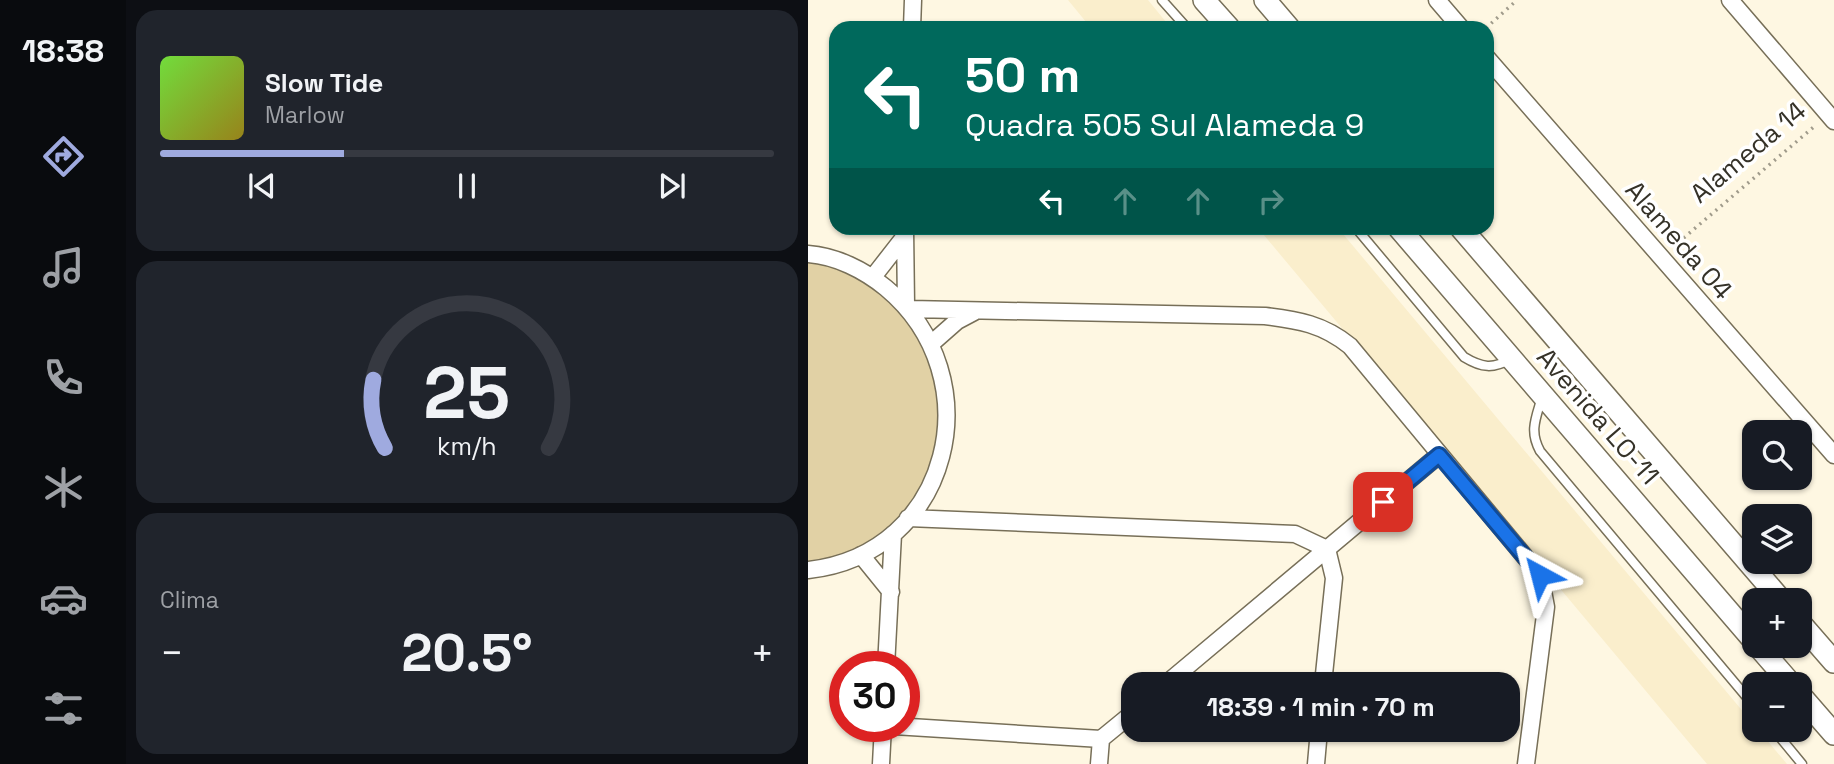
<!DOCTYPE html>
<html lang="pt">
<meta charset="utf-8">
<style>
:root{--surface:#171b24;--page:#20242c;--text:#f1f3f6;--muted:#9ea1a6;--line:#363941;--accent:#9faadf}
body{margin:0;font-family:"Space Grotesk",sans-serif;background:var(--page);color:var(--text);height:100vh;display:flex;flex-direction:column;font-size:26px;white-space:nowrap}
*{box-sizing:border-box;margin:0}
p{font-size:23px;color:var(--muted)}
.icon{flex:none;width:38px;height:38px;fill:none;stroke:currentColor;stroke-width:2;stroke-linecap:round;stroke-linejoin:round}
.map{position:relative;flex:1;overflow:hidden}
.details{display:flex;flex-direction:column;gap:10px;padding:10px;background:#0d0f14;width:682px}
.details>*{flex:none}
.guide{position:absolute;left:21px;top:21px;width:665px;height:214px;border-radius:21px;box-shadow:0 2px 5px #0004;background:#00695c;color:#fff;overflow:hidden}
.fabs{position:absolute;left:934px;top:420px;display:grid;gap:14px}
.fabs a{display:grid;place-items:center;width:70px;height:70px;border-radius:14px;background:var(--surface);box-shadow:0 2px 5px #0004;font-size:35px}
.speed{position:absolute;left:21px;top:651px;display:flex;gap:14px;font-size:35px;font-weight:700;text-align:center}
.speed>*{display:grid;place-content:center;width:91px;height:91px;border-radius:50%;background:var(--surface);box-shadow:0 2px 5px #0004;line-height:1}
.speed .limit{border:10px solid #d22;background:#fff;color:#111}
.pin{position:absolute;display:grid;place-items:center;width:60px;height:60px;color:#fff;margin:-30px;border-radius:14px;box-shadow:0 4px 10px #0006}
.me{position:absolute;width:77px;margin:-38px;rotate:322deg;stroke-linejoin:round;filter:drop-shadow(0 0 5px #0008)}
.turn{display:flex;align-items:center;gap:24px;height:147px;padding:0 21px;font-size:32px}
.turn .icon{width:91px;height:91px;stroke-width:2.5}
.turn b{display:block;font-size:49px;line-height:60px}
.lanes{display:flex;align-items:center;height:66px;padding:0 21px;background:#0003;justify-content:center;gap:35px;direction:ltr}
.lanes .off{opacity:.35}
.big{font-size:52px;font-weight:800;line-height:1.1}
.details .tile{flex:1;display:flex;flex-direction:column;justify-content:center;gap:10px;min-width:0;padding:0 24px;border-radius:21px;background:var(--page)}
.details .dial{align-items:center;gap:0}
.dial svg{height:182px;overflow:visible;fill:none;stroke:var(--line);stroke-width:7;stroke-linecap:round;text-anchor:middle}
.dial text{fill:var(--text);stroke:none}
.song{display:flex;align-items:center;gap:21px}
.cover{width:84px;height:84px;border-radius:10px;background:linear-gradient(135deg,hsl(100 70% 55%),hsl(50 70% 35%))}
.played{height:7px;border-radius:4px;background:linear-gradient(90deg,var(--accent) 30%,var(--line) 30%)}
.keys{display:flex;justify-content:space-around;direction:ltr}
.heat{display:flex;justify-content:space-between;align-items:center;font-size:38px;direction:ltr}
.trip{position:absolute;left:313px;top:672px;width:399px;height:70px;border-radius:21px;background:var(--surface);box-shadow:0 2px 5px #0004;font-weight:800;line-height:70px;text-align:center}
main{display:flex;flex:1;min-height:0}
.tab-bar{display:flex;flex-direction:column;width:126px;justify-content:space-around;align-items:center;background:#090b0e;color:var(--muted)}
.tab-bar .icon{width:49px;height:49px}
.tab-bar .active{color:var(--accent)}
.tab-bar b{font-size:32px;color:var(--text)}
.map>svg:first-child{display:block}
.built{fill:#faeecc}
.green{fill:#e1d1a5}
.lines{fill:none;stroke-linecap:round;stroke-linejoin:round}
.lane-casing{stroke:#776f58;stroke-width:11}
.street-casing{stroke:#776f58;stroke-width:19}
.secondary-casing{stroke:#776f58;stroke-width:24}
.path{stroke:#a09b8b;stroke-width:3.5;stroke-dasharray:2 5;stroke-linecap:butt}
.lane{stroke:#fff;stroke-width:8}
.street{stroke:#fff;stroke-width:16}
.secondary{stroke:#fff;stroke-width:21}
.route-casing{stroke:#114b97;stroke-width:18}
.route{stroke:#1a73e8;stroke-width:12}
.labels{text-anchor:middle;stroke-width:7;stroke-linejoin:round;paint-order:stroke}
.street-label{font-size:26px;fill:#353228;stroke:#fff}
</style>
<main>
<nav class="tab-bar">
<b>18:38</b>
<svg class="icon active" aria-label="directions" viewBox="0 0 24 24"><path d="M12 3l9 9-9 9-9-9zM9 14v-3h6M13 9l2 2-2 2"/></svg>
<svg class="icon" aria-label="music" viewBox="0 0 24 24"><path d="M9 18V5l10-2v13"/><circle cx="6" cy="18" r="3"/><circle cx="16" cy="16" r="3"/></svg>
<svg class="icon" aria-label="phone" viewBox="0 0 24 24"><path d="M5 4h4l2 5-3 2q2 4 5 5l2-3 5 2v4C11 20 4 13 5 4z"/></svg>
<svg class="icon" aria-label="climate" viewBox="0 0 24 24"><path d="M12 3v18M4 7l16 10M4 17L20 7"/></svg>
<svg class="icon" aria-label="car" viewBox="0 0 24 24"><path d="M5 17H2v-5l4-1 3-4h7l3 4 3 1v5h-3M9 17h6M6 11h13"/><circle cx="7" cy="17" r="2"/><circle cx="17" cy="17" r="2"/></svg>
<svg class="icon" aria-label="filters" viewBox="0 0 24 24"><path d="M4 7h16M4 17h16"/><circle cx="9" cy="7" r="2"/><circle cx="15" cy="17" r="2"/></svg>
</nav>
<section class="details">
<div class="tile">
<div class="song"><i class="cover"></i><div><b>Slow Tide</b><p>Marlow</p></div></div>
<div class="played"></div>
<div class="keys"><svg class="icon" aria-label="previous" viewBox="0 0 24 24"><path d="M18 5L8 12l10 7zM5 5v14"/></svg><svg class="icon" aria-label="pause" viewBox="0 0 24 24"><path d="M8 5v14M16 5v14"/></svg><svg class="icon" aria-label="next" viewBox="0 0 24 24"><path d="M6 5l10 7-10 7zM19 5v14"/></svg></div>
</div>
<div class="tile dial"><svg viewBox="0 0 100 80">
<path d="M14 69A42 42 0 1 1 86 69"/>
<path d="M14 69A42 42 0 0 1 9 39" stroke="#9faadf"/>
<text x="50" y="56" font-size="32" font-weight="700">25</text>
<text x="50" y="72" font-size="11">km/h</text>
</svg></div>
<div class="tile"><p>Clima</p>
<div class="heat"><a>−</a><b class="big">20.5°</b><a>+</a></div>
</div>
</section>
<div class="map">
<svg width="1026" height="764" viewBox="0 0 1026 764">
<rect width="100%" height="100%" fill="#fef7e2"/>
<path class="built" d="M260,0H340L363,28H283Z
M450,228H530L979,764H899Z"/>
<path class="green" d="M0,255L65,277L124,343L140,420L100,518L53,555L0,567Z"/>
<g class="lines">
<defs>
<path id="lane" d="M354,0L379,28
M548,228L656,357C674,368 685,369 703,359
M734,397C728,418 721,431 732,451L947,707
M966,730L994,764"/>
<path id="street" d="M629,0L653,28
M922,0L1026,121
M104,28L105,0
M679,58L1026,455
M97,228L98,305
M0,254C28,256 56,270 78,288C185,377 144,554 0,570
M65,277L97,236
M102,309L457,316C490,320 515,324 542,346L732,575L738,607L718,764
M124,343L149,321L166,312
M100,518L487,534L519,549L526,578L515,684
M53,555L83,592
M78,667L85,534
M358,684L631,455
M86,726L293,739
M293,739L326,712
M73,764L75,726
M291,764L293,739
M508,764L511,730"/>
<path id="secondary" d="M396,0L421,28
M457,0L481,28
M591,228L947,642
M653,228L973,600
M992,623L1026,662
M950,646L983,684
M992,695L1026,734"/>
</defs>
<use href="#lane" class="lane-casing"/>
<use href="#street" class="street-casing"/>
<use href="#secondary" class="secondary-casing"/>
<path class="path" d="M678,28L709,0
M865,247L1008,125"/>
<use href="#lane" class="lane"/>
<use href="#street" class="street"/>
<use href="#secondary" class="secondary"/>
</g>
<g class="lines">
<defs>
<path id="route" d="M575,502L631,455L732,575"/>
</defs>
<use href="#route" class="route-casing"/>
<use href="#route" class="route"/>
</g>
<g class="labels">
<g class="street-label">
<text transform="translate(940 152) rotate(-40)" y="9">Alameda 14</text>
<text transform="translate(871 240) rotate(49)" y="9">Alameda 04</text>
<text transform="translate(790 416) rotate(49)" y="9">Avenida LO-11</text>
</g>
</g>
</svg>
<div class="fabs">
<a><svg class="icon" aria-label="search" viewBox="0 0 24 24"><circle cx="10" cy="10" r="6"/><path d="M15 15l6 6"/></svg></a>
<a><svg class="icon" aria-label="layers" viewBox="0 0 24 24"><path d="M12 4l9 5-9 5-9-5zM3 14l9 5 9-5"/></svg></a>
<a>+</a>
<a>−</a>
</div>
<div class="speed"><div class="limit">30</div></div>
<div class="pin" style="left:575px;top:502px;background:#d93025"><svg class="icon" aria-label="arrive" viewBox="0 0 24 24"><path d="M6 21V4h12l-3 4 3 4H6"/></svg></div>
<svg class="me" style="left:732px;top:575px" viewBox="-20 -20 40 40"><path d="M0-17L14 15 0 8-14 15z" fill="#1a73e8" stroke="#fff" stroke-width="4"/></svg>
<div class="trip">18:39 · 1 min · 70 m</div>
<div class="guide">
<div class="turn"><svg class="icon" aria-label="left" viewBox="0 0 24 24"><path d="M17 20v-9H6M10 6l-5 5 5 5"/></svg><div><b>50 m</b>Quadra 505 Sul Alameda 9</div></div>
<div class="lanes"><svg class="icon" aria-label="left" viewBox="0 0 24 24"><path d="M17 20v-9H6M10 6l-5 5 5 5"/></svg><svg class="icon off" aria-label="ahead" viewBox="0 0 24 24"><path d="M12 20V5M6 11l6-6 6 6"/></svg><svg class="icon off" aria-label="ahead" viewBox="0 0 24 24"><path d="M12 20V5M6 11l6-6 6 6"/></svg><svg class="icon off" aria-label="right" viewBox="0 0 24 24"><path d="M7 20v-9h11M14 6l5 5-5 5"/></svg></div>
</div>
</div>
</main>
